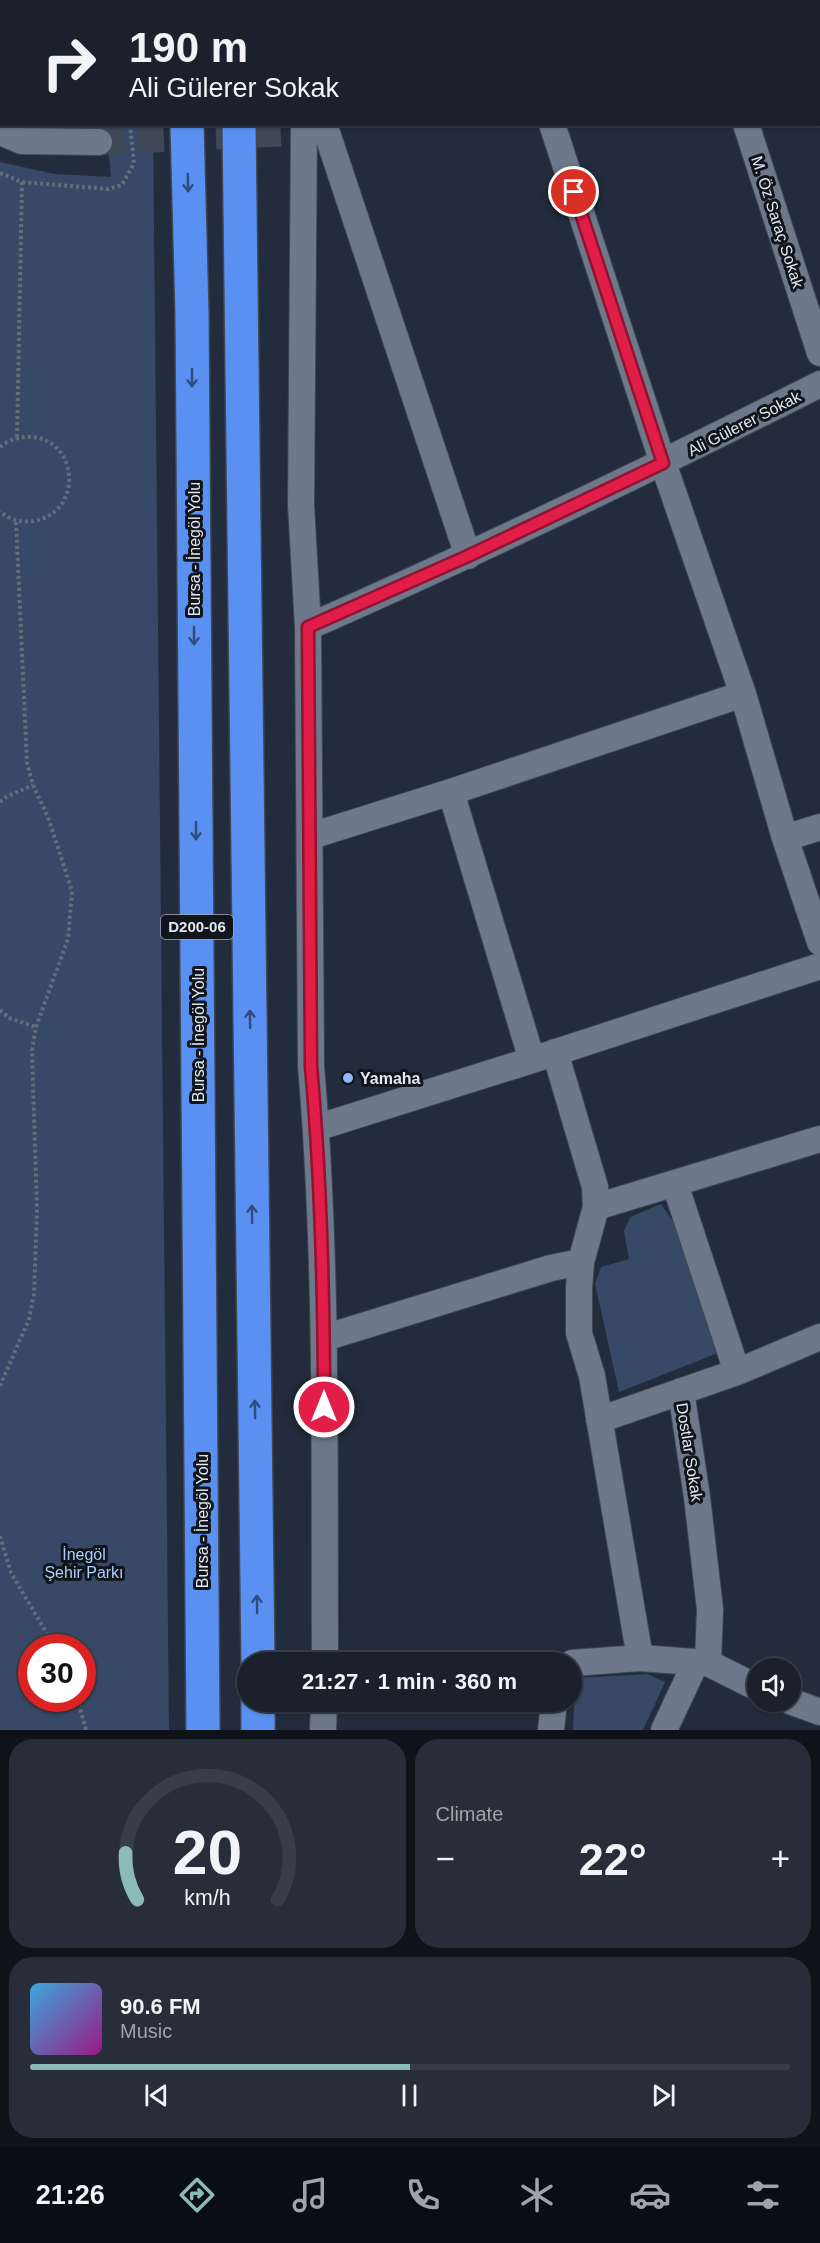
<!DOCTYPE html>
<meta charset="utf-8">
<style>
:root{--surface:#1a212d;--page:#272e39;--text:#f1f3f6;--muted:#9fa3aa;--line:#383e49;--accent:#8bbbb9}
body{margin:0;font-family:Arial,sans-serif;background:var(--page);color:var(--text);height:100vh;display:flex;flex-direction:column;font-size:22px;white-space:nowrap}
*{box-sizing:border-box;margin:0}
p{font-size:20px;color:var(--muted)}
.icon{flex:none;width:33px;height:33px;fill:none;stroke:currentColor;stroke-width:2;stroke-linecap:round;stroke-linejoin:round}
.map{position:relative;height:1730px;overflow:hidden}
.details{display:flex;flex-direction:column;gap:9px;padding:9px;background:#0e1219;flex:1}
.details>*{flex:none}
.guide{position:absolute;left:0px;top:0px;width:820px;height:126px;box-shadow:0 2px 4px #0004,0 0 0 2px var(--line);background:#1a212d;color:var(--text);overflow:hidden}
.fabs{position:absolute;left:747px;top:1658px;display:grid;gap:12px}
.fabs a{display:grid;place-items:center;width:54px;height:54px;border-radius:50%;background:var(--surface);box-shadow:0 2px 4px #0004,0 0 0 2px var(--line);font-size:30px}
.speed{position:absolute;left:18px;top:1634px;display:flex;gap:12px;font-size:30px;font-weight:700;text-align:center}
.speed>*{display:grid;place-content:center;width:78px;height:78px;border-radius:50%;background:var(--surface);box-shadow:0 2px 4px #0004,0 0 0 2px var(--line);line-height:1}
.speed .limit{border:9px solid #d22;background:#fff;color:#111}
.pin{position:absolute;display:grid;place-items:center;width:51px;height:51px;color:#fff;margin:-26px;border:3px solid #fff;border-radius:50%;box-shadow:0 2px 6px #0007}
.me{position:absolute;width:66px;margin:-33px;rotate:0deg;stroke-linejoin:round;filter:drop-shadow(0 0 4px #0008)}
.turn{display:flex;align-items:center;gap:21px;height:126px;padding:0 30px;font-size:27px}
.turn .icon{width:78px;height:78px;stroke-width:2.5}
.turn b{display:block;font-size:42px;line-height:51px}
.big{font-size:45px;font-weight:600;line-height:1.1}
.details .card{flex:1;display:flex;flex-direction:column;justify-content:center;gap:9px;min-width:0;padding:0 21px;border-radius:24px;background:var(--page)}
.details .dial{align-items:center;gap:0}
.dial svg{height:156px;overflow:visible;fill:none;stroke:var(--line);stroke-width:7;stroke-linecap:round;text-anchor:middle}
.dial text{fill:var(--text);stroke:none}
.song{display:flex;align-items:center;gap:18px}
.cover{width:72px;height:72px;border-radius:9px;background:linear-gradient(135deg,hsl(200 70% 55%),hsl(310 70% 35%))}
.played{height:6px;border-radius:3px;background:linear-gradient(90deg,var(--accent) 50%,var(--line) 50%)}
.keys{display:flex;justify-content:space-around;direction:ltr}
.heat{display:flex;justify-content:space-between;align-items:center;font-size:33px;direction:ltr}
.details .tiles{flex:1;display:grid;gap:9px;grid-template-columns:1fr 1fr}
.card:last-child{grid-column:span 2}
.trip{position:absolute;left:237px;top:1652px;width:345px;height:60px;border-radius:30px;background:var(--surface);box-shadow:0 2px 4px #0004,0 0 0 2px var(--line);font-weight:600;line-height:60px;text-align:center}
.menu{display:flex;height:96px;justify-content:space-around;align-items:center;background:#0a0d12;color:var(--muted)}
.menu .icon{width:42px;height:42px}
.menu .on{color:var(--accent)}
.menu b{font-size:27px;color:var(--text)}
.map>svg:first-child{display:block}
.green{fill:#374967;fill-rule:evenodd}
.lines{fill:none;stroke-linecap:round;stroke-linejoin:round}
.minor-tunnel{stroke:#3f4857;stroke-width:26;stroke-dasharray:26 13;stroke-linecap:butt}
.minor-casing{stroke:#3e4754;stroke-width:28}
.highway-casing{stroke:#3e4754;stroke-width:36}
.path{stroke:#646d7b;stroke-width:4;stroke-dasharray:3 3;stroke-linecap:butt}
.minor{stroke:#6d798b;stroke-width:26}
.highway{stroke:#5a90f1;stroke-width:33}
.oneway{stroke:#314c7b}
.route-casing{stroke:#92132f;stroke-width:15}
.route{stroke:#e11d48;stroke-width:10}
.poi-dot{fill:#90b8fd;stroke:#10141b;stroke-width:2}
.labels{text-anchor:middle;stroke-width:6;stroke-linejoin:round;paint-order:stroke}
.shield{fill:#10141b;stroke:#a2a8b2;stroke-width:1.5}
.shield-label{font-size:15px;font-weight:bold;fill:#e1e8f2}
.street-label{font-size:16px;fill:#e1e8f2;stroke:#10141b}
.poi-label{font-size:16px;font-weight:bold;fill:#e1e8f2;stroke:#10141b;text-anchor:start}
.park-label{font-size:16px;fill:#aecaf9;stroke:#10141b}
</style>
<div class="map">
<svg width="820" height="1730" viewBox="0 0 820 1730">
<rect width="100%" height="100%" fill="#222c3c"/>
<path class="green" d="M0,0H152V1L2,2L1,108Z
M20,125H153L169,1730H0V162L55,174L111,177L107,135H56ZM32,1647H82V1698H32Z
M661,1204L677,1227L718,1353L619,1392L595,1284L601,1267L629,1259L624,1231L630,1217Z
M647,1674L665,1682L643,1730H573L575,1678Z"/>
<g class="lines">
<path class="minor-tunnel" d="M99,142L294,133"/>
<defs>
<path id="minor" d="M298,0V2
M510,0V2
M706,0V2
M542,2L544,0
M304,124L301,505L308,627L311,1066C328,1264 324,1463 325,1662
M552,124L663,463L743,694L785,838L820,942
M746,124L820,353
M325,127L468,556
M0,132L22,141L99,142
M308,627C481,551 651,469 820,384
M451,792L532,1060
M311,836L451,792L743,694
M785,838L820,827
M555,1052L595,1187L596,1207L820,1139
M316,1128L532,1060L820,966
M675,1184L737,1372
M596,1207L581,1262L579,1288V1333L592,1376L640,1658
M324,1338L551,1268L581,1262
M681,1391L697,1497L710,1609L708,1663
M599,1420L737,1372L820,1337
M572,1663L640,1658L708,1663L758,1688
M790,1701L820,1712
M323,1730L324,1701
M551,1730L554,1701
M664,1730L696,1662"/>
<path id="highway" d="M185,0V2
M238,0V2
M187,124L192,314L203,1730
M239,124L258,1662
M258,1701V1730"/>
</defs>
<use href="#minor" class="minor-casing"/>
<use href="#highway" class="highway-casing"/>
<path class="path" d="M0,55L2,59
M0,173L22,182L108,189L122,185L134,163L130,124
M17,437L22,182
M0,447C7,441 16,438 25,437C77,433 87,511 34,521C22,523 9,520 0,511
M0,802L6,797L33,785
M0,1010L9,1018L36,1027
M0,1386L29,1319L34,1294L37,1210L32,1050L36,1027L68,939L72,891L48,817L33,785L27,763L16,521
M0,1536L11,1573L55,1647
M77,1698L86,1730"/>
<use href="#minor" class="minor"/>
<use href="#highway" class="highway"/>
</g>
<defs><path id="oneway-shaft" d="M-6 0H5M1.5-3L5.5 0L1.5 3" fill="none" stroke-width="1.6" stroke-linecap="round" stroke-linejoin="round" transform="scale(1.5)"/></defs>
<g class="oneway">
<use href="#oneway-shaft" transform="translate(188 183) rotate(89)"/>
<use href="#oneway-shaft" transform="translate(192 378) rotate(90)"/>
<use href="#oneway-shaft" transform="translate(194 636) rotate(90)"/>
<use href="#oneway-shaft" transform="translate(196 831) rotate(90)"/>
<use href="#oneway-shaft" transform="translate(250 1019) rotate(-91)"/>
<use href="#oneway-shaft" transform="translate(252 1214) rotate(-91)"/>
<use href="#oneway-shaft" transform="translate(255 1409) rotate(-91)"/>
<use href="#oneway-shaft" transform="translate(257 1604) rotate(-91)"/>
</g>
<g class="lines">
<defs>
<path id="route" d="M324,1407C324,1293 321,1179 311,1066L308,627L468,556L663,463L574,192"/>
</defs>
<use href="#route" class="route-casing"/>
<use href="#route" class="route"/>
</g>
<circle class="poi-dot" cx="348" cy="1078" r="6"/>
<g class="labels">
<rect class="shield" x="161" y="915" width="72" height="24" rx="4.5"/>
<g class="shield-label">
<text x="197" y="932">D200-06</text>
</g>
<g class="street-label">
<text transform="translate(778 222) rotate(72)" y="6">M. Öz Saraç Sokak</text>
<text transform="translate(744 423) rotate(-27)" y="6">Ali Gülerer Sokak</text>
<text transform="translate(194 549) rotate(-90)" y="6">Bursa - İnegöl Yolu</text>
<text transform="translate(198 1035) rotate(-90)" y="6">Bursa - İnegöl Yolu</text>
<text transform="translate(690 1452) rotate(81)" y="6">Dostlar Sokak</text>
<text transform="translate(202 1521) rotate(-90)" y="6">Bursa - İnegöl Yolu</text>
</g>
<g class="poi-label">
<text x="360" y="1084">Yamaha</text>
</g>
<g class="park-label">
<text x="84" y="1560">İnegöl<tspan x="84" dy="18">Şehir Parkı</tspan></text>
</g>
</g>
</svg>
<div class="fabs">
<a><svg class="icon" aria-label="sound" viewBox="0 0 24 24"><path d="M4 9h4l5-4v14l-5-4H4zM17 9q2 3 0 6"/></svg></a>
</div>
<div class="speed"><div class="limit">30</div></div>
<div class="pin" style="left:574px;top:192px;background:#d93025"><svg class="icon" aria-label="arrive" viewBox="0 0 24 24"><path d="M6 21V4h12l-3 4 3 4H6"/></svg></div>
<svg class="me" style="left:324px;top:1407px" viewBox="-20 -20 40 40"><circle r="17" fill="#e11d48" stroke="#fff" stroke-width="3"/><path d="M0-11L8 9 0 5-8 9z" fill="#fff"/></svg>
<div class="trip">21:27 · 1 min · 360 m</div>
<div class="guide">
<div class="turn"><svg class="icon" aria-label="right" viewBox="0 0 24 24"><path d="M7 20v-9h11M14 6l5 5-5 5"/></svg><div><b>190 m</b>Ali Gülerer Sokak</div></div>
</div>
</div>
<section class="details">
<div class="tiles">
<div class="card dial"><svg viewBox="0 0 100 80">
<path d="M14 69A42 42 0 1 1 86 69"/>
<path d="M14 69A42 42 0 0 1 8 45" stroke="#8bbbb9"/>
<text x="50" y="56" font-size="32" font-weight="700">20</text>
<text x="50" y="72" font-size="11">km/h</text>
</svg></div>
<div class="card"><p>Climate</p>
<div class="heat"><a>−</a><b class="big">22°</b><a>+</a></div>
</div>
<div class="card">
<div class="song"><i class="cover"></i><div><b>90.6 FM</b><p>Music</p></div></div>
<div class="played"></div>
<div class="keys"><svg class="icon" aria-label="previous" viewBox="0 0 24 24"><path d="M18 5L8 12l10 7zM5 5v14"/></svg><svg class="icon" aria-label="pause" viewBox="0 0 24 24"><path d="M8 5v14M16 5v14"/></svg><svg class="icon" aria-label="next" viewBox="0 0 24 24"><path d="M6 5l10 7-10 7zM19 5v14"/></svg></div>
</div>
</div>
</section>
<nav class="menu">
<b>21:26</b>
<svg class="icon on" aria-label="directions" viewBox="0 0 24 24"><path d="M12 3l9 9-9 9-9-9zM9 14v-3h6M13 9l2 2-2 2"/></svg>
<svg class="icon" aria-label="music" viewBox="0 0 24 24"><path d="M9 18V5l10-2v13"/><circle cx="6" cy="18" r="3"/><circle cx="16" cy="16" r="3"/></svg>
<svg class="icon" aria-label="phone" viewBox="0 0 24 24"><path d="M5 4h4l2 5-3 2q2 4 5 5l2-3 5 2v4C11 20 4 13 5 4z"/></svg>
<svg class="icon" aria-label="climate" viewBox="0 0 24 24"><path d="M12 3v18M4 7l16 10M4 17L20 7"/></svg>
<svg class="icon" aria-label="car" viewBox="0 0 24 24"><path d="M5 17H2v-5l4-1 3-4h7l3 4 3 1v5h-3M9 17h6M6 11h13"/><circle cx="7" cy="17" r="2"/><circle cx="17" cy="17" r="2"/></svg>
<svg class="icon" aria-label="filters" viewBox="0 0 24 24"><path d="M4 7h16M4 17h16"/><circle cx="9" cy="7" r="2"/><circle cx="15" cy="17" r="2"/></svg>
</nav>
